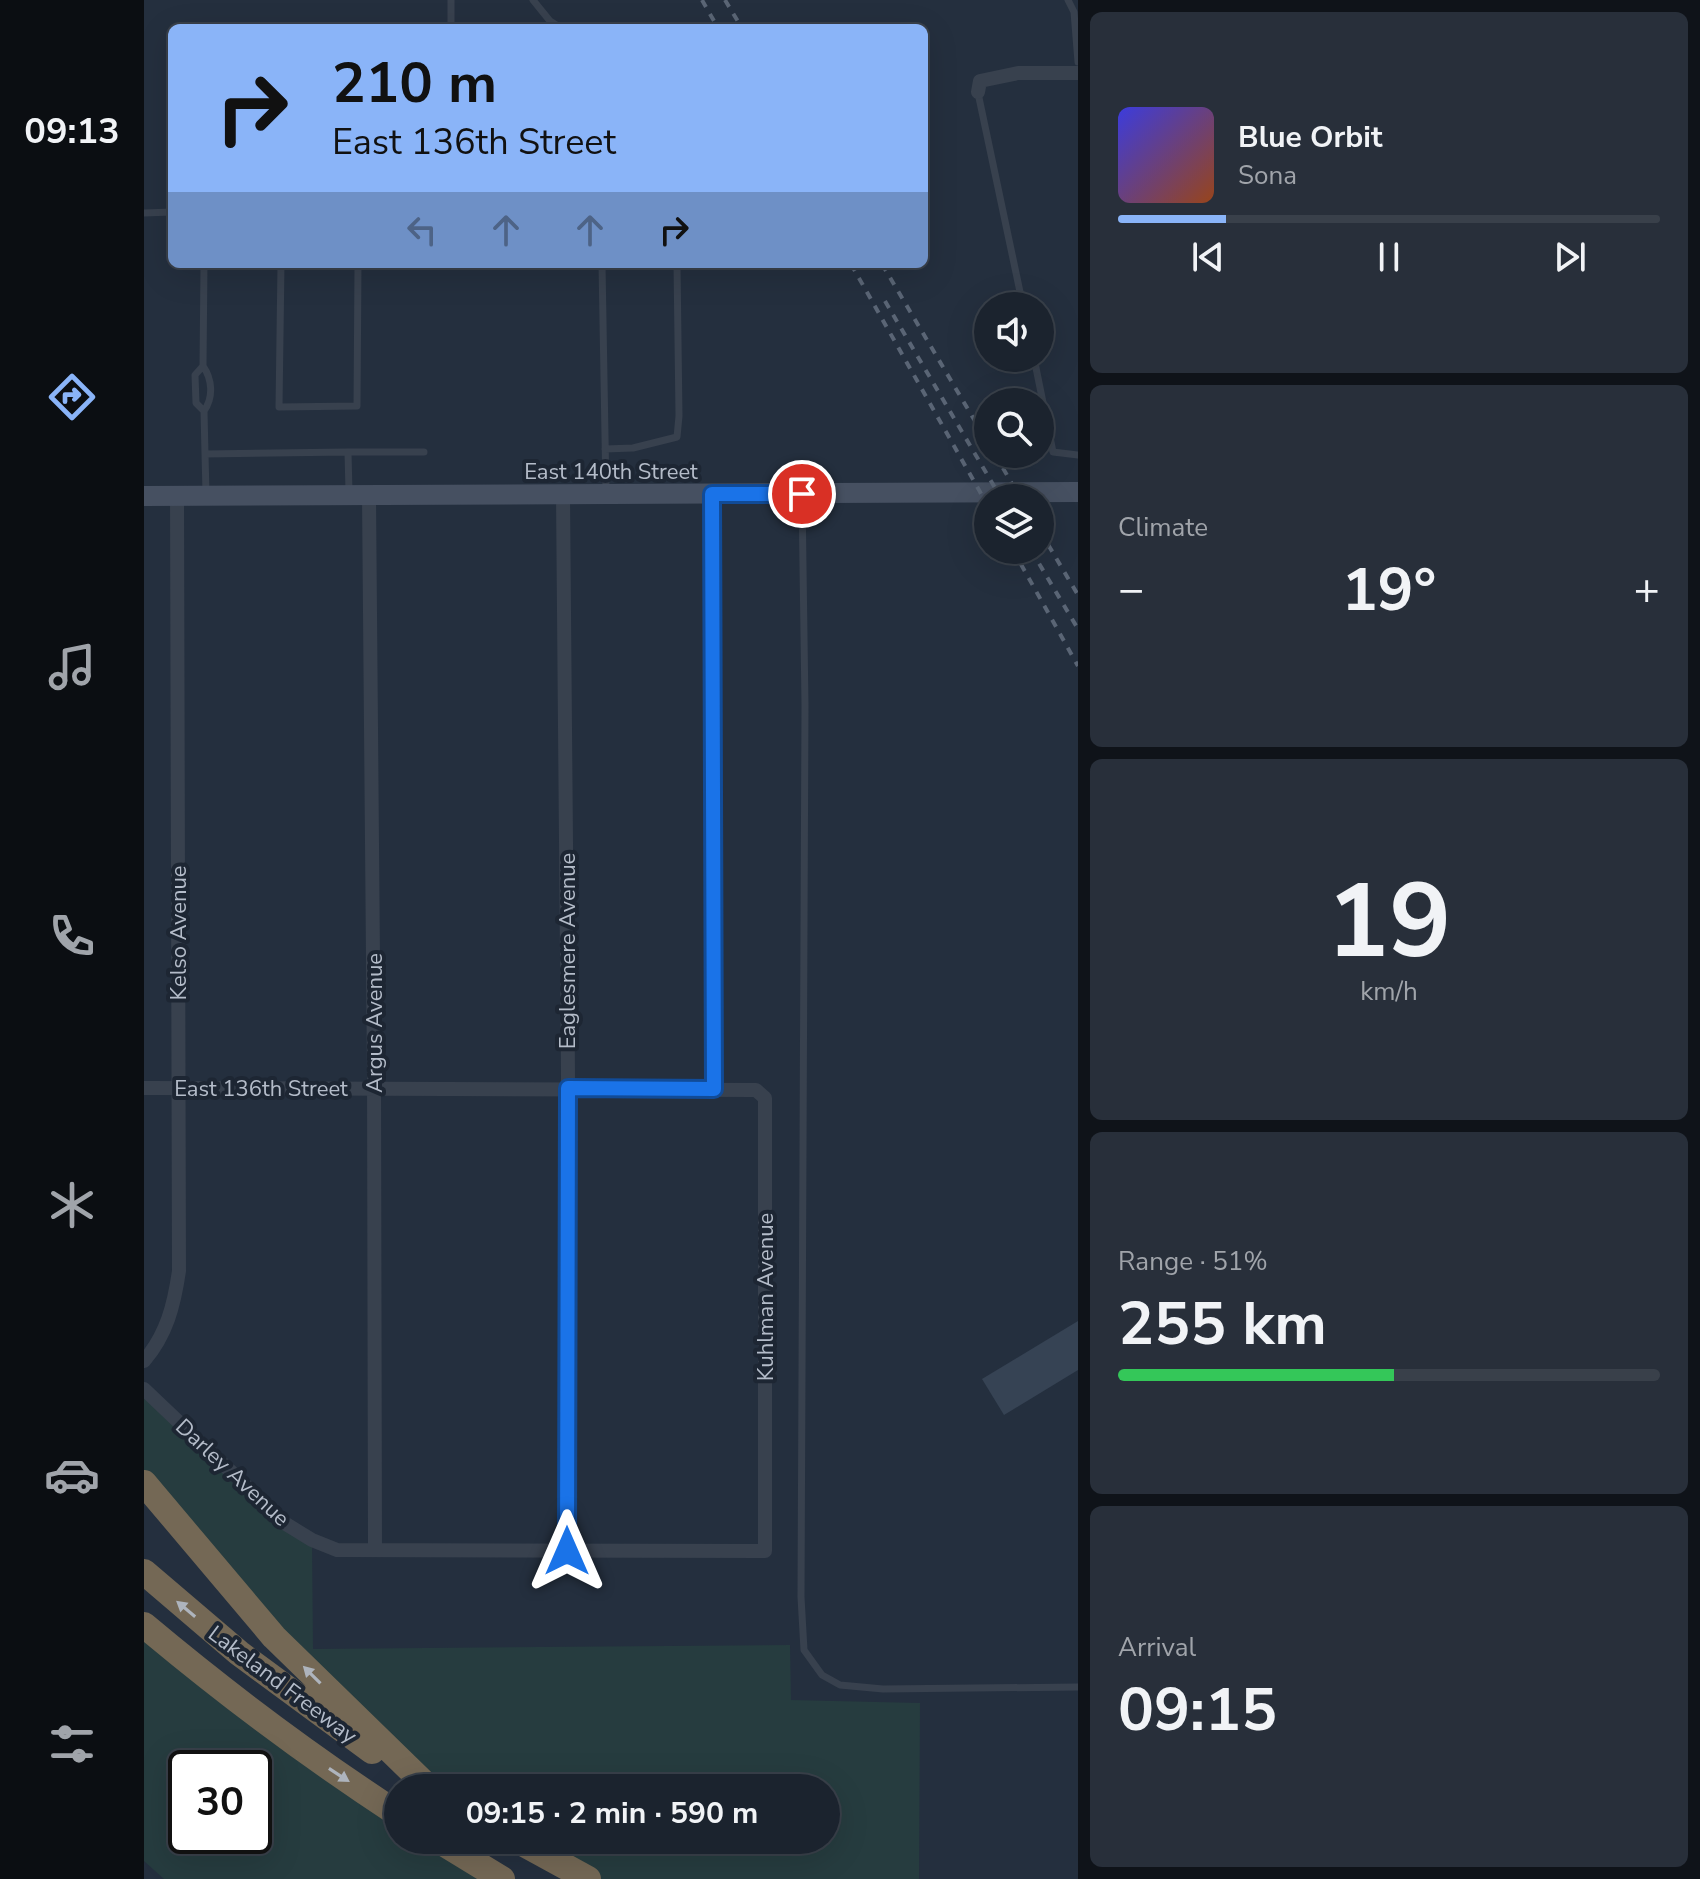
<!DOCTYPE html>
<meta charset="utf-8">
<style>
:root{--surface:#1b232e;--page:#282f3a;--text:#f1f3f6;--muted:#a0a4aa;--line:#39404a;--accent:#8ab4f8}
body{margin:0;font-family:"Nunito Sans",sans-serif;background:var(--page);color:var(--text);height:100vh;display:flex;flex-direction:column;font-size:30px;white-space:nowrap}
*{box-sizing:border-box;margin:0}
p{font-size:26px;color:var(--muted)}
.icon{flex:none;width:44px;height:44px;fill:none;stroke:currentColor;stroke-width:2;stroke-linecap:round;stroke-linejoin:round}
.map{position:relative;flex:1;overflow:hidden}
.details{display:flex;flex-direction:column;gap:12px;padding:12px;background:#0f1319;width:622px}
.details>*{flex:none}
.top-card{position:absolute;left:24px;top:24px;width:760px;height:244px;border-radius:12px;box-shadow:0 8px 32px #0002,0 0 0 2px var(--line);background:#8ab4f8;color:#111;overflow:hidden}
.fabs{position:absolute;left:830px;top:292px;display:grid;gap:16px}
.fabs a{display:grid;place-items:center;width:80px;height:80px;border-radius:50%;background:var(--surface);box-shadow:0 8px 32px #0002,0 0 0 2px var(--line);font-size:40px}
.speed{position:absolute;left:24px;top:1750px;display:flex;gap:16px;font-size:40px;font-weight:700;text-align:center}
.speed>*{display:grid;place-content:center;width:104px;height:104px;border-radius:50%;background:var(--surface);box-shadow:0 8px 32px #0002,0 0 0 2px var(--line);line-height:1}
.speed .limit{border:4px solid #111;border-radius:12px;background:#fff;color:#111}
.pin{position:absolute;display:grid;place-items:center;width:68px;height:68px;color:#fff;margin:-34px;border:4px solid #fff;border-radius:50%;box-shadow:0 2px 8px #0007}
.me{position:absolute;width:88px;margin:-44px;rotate:0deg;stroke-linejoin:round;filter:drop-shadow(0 0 6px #0008)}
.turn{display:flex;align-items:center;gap:28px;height:168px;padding:0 32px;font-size:36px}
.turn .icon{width:104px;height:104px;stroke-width:2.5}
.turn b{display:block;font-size:56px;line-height:68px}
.lanes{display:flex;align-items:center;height:76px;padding:0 32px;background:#0003;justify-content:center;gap:40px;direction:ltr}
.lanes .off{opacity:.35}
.big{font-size:60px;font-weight:700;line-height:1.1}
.details .widget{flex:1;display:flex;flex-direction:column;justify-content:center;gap:12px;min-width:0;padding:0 28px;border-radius:12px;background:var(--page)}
.details .dial{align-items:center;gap:0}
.dial b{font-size:104px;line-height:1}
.song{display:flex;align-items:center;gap:24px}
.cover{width:96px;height:96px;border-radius:12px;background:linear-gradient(135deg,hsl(240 70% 55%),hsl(20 70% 35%))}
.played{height:8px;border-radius:4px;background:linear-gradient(90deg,var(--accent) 20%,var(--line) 20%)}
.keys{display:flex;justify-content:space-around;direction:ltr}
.heat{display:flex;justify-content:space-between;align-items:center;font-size:44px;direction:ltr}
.charge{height:12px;border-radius:6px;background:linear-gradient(90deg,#34c759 51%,var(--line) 0)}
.trip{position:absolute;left:240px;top:1774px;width:456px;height:80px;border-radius:40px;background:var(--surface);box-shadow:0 8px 32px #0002,0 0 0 2px var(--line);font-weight:700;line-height:80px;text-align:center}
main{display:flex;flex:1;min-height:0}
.tab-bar{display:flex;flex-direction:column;width:144px;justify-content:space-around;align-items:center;background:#0b0e12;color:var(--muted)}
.tab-bar .icon{width:56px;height:56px}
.tab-bar .selected{color:var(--accent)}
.tab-bar b{font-size:36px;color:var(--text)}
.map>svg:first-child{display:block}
.green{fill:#263c3f;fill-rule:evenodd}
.building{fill:#364354}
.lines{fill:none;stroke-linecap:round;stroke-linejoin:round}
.lane{stroke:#38414e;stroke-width:7}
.street{stroke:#38414e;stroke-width:14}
.secondary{stroke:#465061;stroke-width:20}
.highway{stroke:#746855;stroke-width:26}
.rail{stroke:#5a6575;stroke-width:4;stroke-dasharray:8 8;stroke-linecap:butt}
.oneway{fill:#aeb4bd}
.route-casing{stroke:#114b97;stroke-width:20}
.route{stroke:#1a73e8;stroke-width:14}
.labels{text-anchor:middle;stroke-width:8;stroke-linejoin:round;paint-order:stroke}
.street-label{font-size:22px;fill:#b4bcc9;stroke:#1d2633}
</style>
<main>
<nav class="tab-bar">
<b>09:13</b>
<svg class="icon selected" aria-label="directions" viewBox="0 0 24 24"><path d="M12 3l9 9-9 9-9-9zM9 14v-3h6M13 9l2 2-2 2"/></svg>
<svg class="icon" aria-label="music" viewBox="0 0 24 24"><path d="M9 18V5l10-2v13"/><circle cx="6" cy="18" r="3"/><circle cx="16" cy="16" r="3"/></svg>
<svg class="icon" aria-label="phone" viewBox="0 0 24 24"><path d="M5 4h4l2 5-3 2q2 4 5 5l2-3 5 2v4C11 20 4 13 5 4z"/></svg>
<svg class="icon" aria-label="climate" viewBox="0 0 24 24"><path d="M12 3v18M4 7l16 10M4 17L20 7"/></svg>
<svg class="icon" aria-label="car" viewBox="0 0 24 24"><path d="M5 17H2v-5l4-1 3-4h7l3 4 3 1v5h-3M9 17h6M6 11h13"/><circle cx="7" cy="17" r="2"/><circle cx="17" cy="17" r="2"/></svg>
<svg class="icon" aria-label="filters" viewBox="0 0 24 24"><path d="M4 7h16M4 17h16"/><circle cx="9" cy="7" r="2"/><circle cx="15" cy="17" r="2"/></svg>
</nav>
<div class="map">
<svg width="934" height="1879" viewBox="0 0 934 1879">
<rect width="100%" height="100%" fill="#242f3e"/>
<path class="green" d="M0,1389L168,1540L169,1649L646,1645L647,1700L776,1703L775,1879H444L373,1840H682V1788H285L0,1483Z
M0,1625L254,1814V1840H294L358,1879H20L0,1861ZM42,1768H110V1836H42Z"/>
<path class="building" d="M934,1321V1370L860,1415L838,1379Z"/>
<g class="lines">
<path class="lane" d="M307,0V28
M389,0L406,21V28
M924,0L930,12L934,62
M406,21L417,28
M834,93L879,306
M0,213L28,212
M137,264L135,407L213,406L214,264
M458,264L462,493
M890,358L909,452L934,455
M59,366L60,264
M59,366C68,379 70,397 60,411L52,403L51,375Z
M60,411L61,454
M461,449L489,448L533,437L535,416L533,264
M204,452H280
M62,493L61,454L204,452L205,492
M658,496L661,705L657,1597L660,1650L678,1675L696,1685L739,1689L934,1687"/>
<path class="street" d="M834,92L836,81L874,73H934
M568,494L570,1089
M419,495L424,1073L423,1551
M225,497L230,1074L231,1549
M0,1088L612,1090L621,1098V1551L193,1550L168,1540L142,1524L0,1389
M0,1361C23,1334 30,1305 35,1271L33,496"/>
<path class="secondary" d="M0,496L934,492"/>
<path class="highway" d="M0,1483L130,1637L285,1788
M0,1572L95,1653L228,1751
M0,1625C81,1693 165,1756 254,1814
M294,1840L358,1879
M373,1840L444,1879"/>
<path class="rail" d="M558,0L574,28
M581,0L598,28
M707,264L844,506
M738,264L844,443
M741,301L857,498
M851,454L876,498
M896,531L934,595
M869,550L934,666
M887,550L934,629"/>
</g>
<defs><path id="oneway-solid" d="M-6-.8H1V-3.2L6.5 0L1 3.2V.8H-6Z" transform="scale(2)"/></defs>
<g class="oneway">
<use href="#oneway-solid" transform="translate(42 1609) rotate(-140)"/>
<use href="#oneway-solid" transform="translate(168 1675) rotate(-135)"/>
<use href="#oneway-solid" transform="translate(195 1775) rotate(33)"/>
</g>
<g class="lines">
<defs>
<path id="route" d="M423,1551L424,1088L570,1089L568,494H658"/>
</defs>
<use href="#route" class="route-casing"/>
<use href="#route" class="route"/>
</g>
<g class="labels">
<g class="street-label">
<text x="467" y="479">East 140th Street</text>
<text transform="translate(34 933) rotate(-90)" y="8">Kelso Avenue</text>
<text transform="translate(423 951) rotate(-90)" y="8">Eaglesmere Avenue</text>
<text transform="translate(230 1023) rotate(-90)" y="8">Argus Avenue</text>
<text x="117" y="1096">East 136th Street</text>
<text transform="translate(621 1297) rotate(-90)" y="8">Kuhlman Avenue</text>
<text transform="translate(89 1472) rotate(43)" y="8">Darley Avenue</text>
<text transform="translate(139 1684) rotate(37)" y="8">Lakeland Freeway</text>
</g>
</g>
</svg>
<div class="fabs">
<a><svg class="icon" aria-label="sound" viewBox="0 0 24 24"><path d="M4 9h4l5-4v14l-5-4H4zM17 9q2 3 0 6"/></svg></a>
<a><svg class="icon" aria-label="search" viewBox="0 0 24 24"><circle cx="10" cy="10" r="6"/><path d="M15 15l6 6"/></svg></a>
<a><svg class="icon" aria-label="layers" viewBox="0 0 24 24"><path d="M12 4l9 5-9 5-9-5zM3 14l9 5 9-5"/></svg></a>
</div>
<div class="speed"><div class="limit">30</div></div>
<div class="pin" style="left:658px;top:494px;background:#d93025"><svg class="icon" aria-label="arrive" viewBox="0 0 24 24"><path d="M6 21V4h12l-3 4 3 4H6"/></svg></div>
<svg class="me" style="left:423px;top:1551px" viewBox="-20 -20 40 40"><path d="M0-17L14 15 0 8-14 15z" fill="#1a73e8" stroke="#fff" stroke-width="4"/></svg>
<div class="trip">09:15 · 2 min · 590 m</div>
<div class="top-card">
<div class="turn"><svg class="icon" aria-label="right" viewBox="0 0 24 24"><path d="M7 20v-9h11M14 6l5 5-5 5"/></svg><div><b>210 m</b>East 136th Street</div></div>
<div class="lanes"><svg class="icon off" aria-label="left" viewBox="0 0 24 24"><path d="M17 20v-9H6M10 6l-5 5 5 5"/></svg><svg class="icon off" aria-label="ahead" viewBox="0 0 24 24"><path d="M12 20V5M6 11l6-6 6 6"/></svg><svg class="icon off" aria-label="ahead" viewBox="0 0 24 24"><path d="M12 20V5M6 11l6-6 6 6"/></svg><svg class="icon" aria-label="right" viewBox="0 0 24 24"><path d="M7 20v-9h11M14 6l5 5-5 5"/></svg></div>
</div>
</div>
<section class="details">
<div class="widget">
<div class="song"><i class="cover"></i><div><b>Blue Orbit</b><p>Sona</p></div></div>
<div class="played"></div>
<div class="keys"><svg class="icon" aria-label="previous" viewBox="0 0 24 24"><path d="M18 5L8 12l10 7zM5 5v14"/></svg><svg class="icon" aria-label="pause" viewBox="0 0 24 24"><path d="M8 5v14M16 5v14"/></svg><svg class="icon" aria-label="next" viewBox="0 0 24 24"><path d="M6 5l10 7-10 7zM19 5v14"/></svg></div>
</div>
<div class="widget"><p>Climate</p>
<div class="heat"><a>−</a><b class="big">19°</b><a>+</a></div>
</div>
<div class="widget dial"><b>19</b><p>km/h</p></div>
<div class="widget"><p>Range · 51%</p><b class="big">255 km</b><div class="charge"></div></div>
<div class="widget"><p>Arrival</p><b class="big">09:15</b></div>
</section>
</main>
